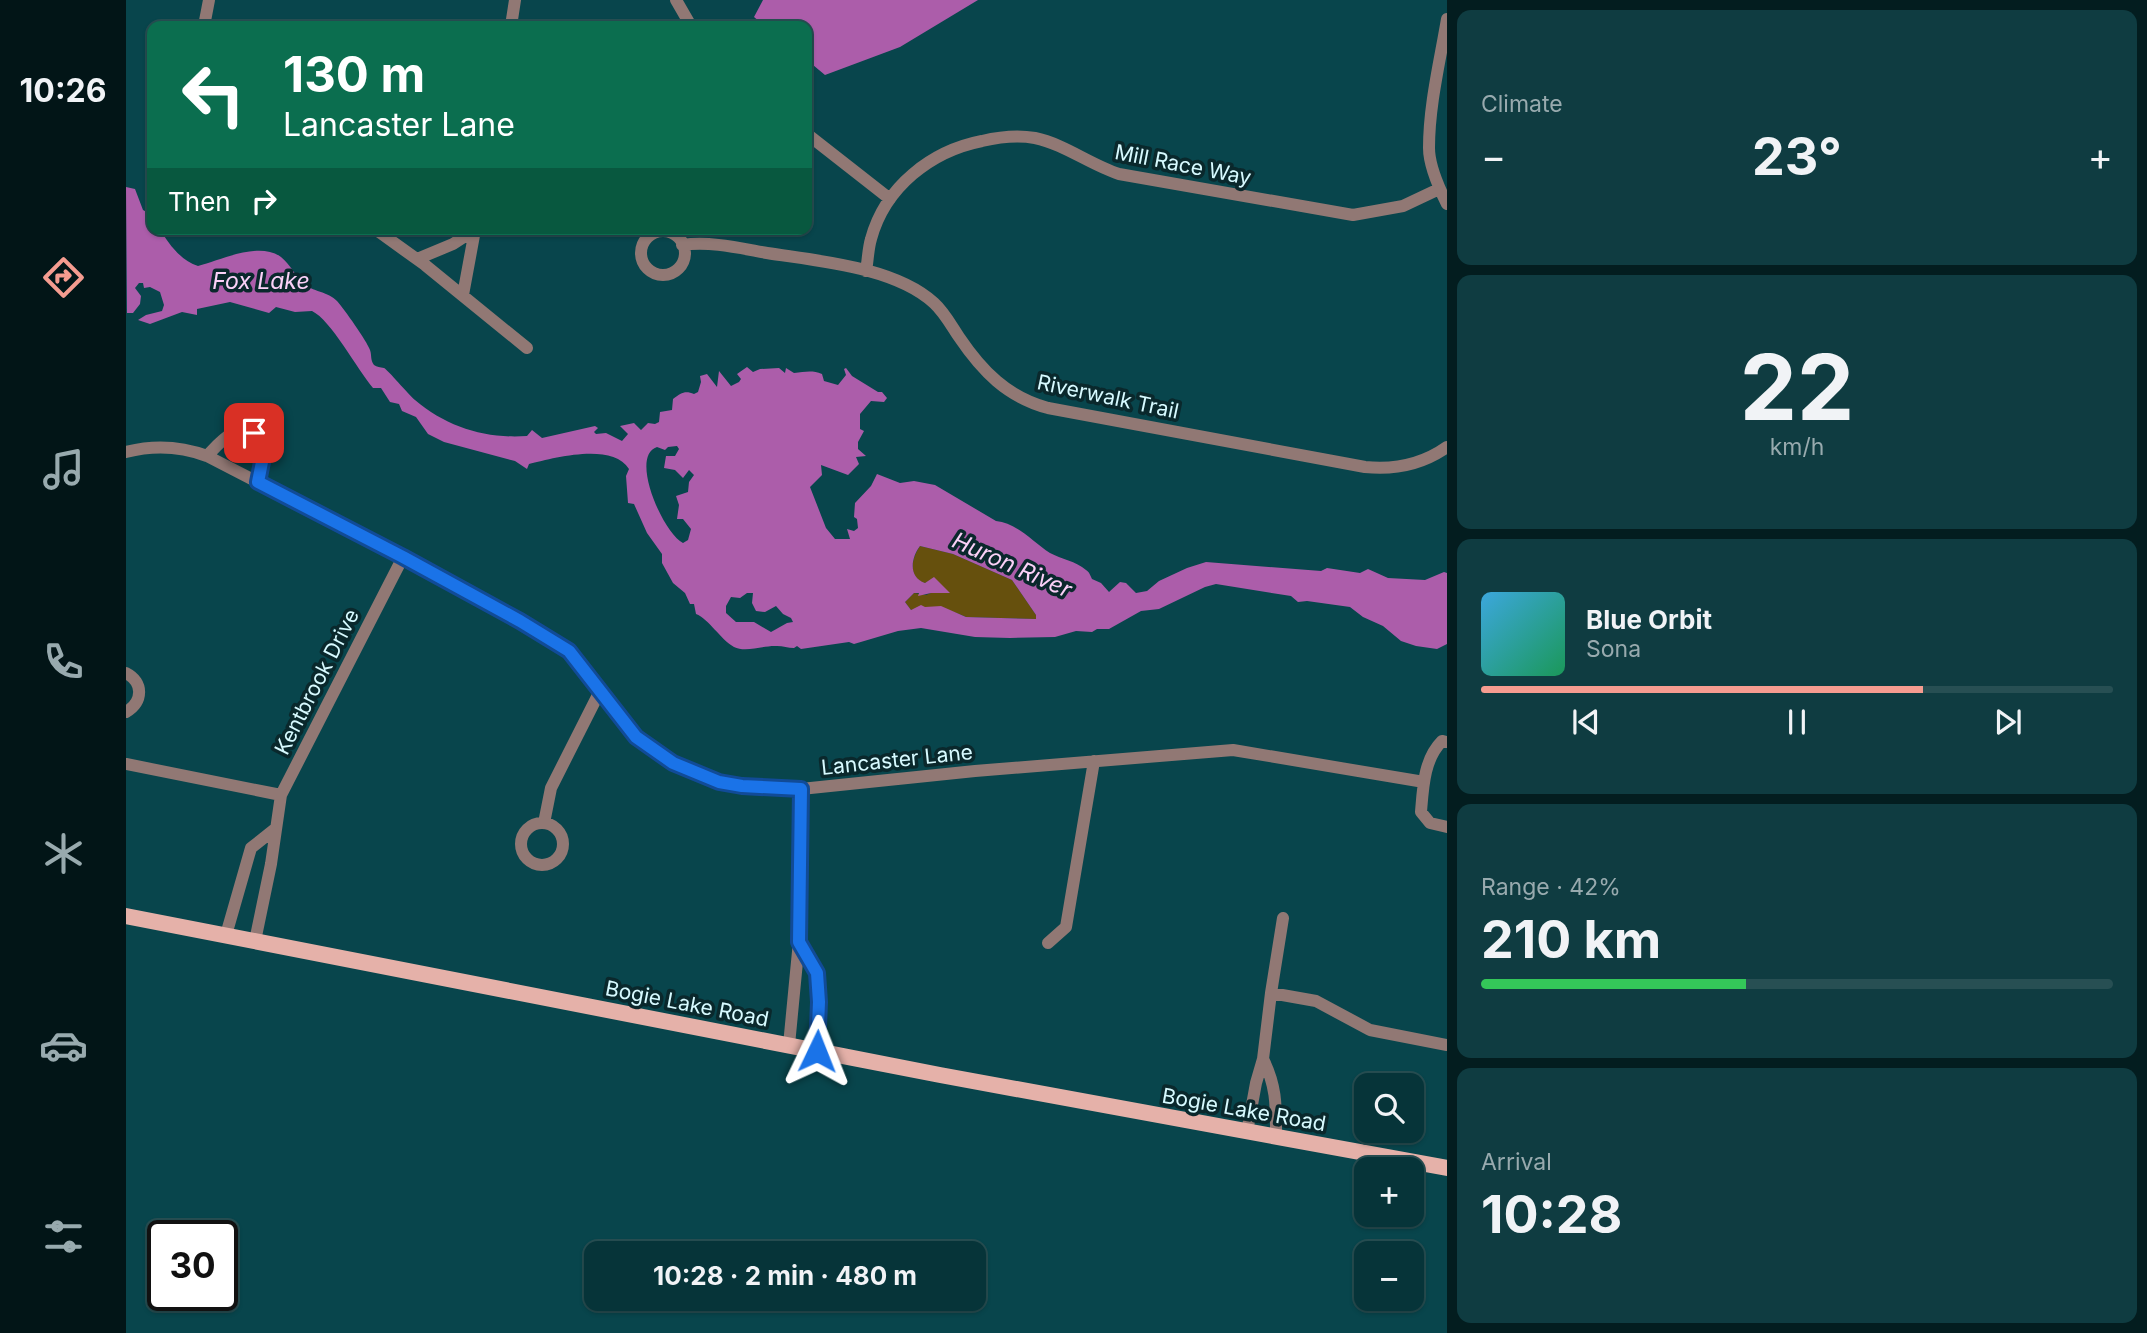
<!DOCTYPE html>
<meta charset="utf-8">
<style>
:root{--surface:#063439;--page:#0f3c41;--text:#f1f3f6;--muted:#98aaae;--line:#274f53;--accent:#f59c90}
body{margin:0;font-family:Inter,sans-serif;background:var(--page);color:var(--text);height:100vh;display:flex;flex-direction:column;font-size:26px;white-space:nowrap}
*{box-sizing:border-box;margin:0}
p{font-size:23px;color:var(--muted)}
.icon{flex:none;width:38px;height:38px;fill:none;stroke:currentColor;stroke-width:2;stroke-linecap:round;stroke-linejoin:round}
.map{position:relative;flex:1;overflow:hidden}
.details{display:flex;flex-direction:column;gap:10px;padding:10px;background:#031d1f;width:700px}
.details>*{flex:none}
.hud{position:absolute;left:21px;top:21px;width:665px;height:214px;border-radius:14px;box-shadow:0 2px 5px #0004,0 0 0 2px var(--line);background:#0b6e4f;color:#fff;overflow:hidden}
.controls{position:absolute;left:1228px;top:1073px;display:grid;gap:14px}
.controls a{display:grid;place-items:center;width:70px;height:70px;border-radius:14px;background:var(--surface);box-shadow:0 2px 5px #0004,0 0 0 2px var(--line);font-size:35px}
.speed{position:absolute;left:21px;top:1220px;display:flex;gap:14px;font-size:35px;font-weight:700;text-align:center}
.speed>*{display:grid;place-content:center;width:91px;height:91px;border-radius:50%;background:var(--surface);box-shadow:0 2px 5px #0004,0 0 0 2px var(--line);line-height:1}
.speed .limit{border:4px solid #111;border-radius:10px;background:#fff;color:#111}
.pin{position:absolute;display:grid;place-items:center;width:60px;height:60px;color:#fff;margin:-30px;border-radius:14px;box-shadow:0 4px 10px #0006}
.me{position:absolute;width:77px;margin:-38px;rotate:2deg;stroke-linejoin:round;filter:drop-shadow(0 0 5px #0008)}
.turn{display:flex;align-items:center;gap:24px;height:147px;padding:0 21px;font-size:32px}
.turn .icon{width:91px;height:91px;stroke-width:2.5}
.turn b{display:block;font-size:49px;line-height:60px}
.then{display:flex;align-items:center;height:66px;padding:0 21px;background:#0003;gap:14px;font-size:26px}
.big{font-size:52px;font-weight:700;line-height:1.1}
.details .widget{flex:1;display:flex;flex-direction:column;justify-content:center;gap:10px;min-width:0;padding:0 24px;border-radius:14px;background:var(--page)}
.details .dial{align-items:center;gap:0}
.dial b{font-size:91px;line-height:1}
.song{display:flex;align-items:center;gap:21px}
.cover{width:84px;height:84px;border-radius:10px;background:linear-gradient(135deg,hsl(200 70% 55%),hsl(150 70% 35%))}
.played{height:7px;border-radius:4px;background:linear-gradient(90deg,var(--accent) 70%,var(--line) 70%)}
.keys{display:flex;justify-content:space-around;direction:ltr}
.heat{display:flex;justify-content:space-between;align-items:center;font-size:38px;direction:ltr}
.charge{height:10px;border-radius:5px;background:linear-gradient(90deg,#34c759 42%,var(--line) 0)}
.trip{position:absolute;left:458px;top:1241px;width:402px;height:70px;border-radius:14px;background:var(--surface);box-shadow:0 2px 5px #0004,0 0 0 2px var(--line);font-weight:700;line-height:70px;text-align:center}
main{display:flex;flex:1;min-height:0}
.tabs{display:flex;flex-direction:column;width:126px;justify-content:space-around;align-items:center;background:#021517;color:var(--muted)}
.tabs .icon{width:49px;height:49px}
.tabs .on{color:var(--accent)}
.tabs b{font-size:32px;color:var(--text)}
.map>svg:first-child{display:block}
.green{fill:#66500d}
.water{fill:#ac5daa;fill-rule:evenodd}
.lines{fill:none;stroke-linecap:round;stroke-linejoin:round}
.minor{stroke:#917874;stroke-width:12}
.major{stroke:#e5b1a9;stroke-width:16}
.route-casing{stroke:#114b97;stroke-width:18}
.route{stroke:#1a73e8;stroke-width:12}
.labels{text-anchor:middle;stroke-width:7;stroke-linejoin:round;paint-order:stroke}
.street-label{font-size:21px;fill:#d7faff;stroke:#0a282c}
.water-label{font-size:23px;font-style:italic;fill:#fbd1f8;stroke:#0a282c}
</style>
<main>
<nav class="tabs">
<b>10:26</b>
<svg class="icon on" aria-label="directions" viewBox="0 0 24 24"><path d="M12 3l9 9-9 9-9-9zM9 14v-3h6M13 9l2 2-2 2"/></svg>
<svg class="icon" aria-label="music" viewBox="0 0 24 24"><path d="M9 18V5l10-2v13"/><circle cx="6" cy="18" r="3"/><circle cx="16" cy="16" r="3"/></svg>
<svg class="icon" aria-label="phone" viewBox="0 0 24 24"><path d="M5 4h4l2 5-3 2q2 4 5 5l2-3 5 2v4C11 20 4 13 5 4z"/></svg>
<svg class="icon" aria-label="climate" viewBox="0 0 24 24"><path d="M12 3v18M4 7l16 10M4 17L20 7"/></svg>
<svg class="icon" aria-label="car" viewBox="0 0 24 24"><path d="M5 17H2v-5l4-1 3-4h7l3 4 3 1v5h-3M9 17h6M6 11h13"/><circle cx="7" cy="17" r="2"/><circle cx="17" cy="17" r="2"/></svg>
<svg class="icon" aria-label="filters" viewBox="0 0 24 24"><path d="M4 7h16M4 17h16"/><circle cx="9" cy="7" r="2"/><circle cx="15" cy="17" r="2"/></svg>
</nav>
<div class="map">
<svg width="1321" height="1333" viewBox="0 0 1321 1333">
<rect width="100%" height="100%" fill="#08454c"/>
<path class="green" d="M794,546L827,554L886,580L910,615V619L840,617C824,609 801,603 785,610L779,602L788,593L800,595L805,593H823L803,581L799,583C782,578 785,559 794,546Z"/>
<path class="water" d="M637,0H852L774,47L699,75L681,60V26H639L628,17Z
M0,187L9,189L17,210L26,215V229H34C41,242 55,261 72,266C95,260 133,241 155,257C164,264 170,277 178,284C185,291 203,292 211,301C218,309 241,341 244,350C246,356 244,359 248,365C251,367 254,367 258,368C262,370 282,394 289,400C321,427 359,439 401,436L406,430L416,438L469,426L472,428L468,432L470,434L480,433L496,441L502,434L494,426L508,423L515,430L522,423L529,424L533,422L534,412L546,410L547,399C555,393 559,390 568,394L572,392L575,382L574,376L581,374L591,387L593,371L605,386L613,382L615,379L611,374L621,367L627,372L634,369L653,368L659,373L660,368L668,373C679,372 686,370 696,374L698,381L712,385L720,375L718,369L720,368L726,376L752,392H756L761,398L758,402L745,401L734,414V429L738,431L732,442V449L740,456L730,457L733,464L722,475L695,465L696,475L684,487L700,528L709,539H724L721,529L728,531L732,528L731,519L728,517L729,503L745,486L751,474L774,483L788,481L809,485L870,521C891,523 907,542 924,553C935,559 950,561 960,570C964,573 964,575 966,579L975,583L983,592L994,582L1000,583L1010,593L1021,591L1033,581L1061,568L1080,562L1195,571L1201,568L1234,573L1242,569L1262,578L1299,580L1318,572L1321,573V644L1311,649L1290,646L1275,641L1257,626L1237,617L1224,607L1181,601L1172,602L1165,596L1090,584L1079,587L1033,609L1015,611L983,629H971L966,632L950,631L929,637L884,638L849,637L795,628L772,631L728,644L723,642L675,649L671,646L668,648C662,648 657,646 651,646C638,645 620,653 608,647C594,639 583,619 570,614L568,604H564L559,593L547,583L536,563V554L521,533L508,504L502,503L500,476L503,469C486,442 428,458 403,464L401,469L389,461L318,442L302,434L290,417L276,411L273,404L264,402L255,388H247C231,369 205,320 186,311L169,312L150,307L143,313L104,302L71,309V315L56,312L24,324L12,320L20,315L36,311L38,305L34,292L24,287L18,288L17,283H13L9,288L15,296L14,304L7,313H1ZM551,446L553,449L549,456H540L538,468L549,470L557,478L563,470L568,475L563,482L562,492L550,496L553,505L551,519H557L565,529L562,540L557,543C537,533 503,456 531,447L539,450L542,447ZM794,546L827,554L886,580L910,615V619L840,617L815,606L799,607L795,605L785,610L779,602L788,593H793L792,596L805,593H824L808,577L799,583C782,577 785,558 794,546ZM621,593H627L626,603L630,611L639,612L650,606L657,614L665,618L667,622L661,623L645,632L628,622H610L600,613V606L605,597L614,598Z"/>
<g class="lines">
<path class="minor" d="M550,0L565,26
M1321,19C1314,61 1303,105 1303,148C1303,166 1313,188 1321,204
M78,26L83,0
M385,26L389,0
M681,134L764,199
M249,229L299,265L401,348
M515 253a22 22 0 1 1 44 0a22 22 0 1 1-44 0Z
M556,245C585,241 613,248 641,253C692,261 769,267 808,303C818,312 825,325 833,337C856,371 881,397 922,408L1239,467C1268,470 1297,464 1321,447
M291,259L327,244L350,229
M740,271C742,260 742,249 745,239C759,187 805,151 856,141C873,137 892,135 909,138C938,144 965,165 993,174L1227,215L1277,206L1313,189
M337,295L349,230
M0,452C27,445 54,446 81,456L277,557L394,621L443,651L510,737L547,763L593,782L616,786L675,789L849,771L1107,750L1298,782
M81,456C97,439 111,421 134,437L138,452L132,482
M0,673C18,682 17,702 0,712
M1321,742L1316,741C1298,759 1297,787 1295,812L1304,823L1321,827
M0,764L155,795
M418,823L425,788L474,691
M395 844a21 21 0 1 1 42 0a21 21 0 1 1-42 0Z
M100,935L125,848L149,829
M129,941L145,864L155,795L277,557
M673,942L691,973L693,1002L691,1051
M922,943L940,927L968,761
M1145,993L1190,1001L1244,1030L1321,1045
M663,1045L673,941L675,789
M1137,1059C1151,1087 1150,1107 1150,1137
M1121,1132L1130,1083L1137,1059L1145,993L1157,918"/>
<path class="major" d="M0,916L814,1075L1321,1168"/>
</g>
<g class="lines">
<defs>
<path id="route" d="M128,433L134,438L138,452L132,482L277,557L394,621L443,651L510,737L547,763L593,782L616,786L675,789L673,942L691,973L693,1002L691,1051"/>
</defs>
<use href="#route" class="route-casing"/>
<use href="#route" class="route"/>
</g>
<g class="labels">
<g class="street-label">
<text transform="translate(1057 165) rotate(11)" y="7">Mill Race Way</text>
<text transform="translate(982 397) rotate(12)" y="7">Riverwalk Trail</text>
<text transform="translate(191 682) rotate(-63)" y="7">Kentbrook Drive</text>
<text transform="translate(771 760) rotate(-6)" y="7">Lancaster Lane</text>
<text transform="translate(561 1004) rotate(11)" y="7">Bogie Lake Road</text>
<text transform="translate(1118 1110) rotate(10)" y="7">Bogie Lake Road</text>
</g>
<g class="water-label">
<text x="135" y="289">Fox Lake</text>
<text transform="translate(886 565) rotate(24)" y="8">Huron River</text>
</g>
</g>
</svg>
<div class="controls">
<a><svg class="icon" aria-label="search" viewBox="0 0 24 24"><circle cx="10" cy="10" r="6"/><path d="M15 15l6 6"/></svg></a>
<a>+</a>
<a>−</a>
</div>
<div class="speed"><div class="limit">30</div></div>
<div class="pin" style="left:128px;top:433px;background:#d93025"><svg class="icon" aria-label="arrive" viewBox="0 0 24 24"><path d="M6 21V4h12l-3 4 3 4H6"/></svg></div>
<svg class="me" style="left:691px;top:1051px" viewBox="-20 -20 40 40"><path d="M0-17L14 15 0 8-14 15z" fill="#1a73e8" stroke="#fff" stroke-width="4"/></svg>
<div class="trip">10:28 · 2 min · 480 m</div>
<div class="hud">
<div class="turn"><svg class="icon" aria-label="left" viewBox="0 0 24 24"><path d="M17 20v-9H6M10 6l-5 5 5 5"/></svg><div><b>130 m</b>Lancaster Lane</div></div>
<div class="then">Then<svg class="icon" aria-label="right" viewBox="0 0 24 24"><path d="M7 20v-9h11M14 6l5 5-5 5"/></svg></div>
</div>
</div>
<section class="details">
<div class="widget"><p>Climate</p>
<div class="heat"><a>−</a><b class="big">23°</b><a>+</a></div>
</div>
<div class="widget dial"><b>22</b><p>km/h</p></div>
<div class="widget">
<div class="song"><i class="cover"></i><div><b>Blue Orbit</b><p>Sona</p></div></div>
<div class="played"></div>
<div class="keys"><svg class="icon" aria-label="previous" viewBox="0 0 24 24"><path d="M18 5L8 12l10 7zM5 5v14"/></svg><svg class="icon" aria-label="pause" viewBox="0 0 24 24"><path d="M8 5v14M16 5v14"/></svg><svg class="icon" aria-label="next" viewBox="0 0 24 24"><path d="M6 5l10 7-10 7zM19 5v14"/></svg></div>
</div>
<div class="widget"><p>Range · 42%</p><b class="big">210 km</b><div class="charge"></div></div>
<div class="widget"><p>Arrival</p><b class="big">10:28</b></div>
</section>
</main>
